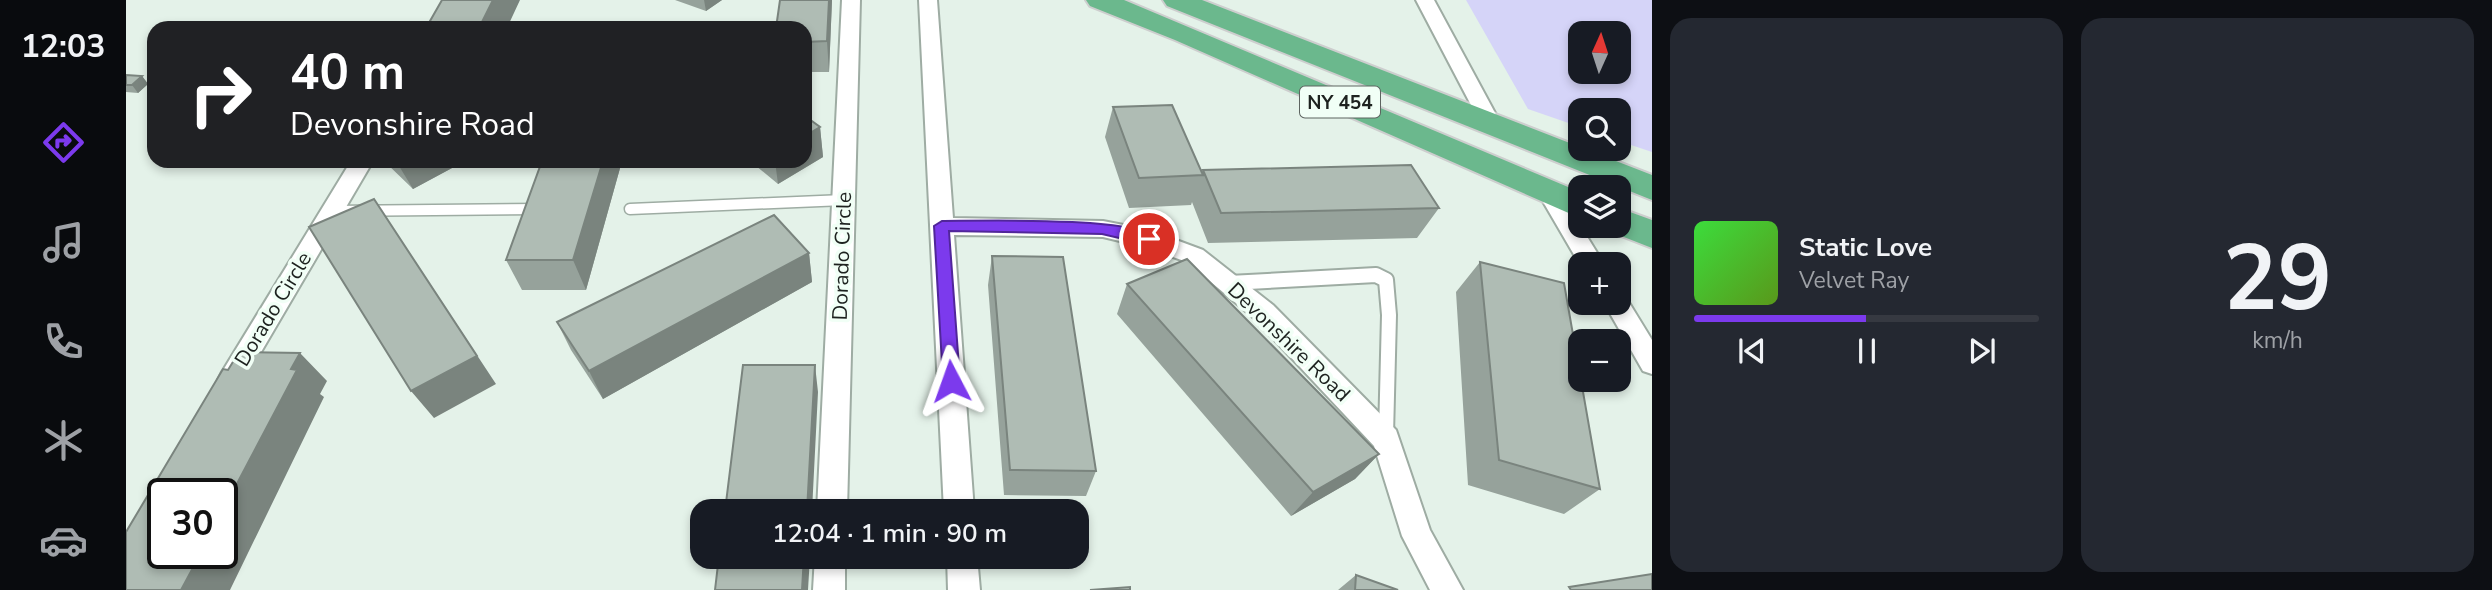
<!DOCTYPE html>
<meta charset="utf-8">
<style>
:root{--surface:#171b24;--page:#242831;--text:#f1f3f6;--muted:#9ea1a6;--line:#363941;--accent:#7c3aed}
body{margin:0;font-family:"Nunito Sans",sans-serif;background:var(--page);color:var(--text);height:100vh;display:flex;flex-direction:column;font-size:26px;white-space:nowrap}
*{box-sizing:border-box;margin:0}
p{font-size:23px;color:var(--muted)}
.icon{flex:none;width:38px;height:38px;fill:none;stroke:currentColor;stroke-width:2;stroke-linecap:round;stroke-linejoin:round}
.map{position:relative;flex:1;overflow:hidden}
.panel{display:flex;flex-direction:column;gap:18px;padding:18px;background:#0d0f14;width:840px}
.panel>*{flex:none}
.guide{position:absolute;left:21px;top:21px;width:665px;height:147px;border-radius:21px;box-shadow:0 4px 10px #0003;background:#202124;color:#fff;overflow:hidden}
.needle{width:46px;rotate:3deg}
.controls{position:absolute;left:1442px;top:21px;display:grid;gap:14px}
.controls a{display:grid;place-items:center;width:63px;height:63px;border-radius:14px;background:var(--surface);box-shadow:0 4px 10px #0003;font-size:35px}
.speed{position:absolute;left:21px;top:478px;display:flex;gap:14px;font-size:35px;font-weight:700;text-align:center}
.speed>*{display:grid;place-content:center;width:91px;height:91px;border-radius:50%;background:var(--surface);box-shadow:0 4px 10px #0003;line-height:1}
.speed .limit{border:4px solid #111;border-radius:10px;background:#fff;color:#111}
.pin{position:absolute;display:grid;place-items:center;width:60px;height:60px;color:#fff;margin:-30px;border:4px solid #fff;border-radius:50%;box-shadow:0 2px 7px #0007}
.me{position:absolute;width:77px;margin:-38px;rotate:356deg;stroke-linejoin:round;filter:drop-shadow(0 0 5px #0008)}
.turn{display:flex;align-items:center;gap:24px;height:147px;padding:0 28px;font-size:32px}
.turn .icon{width:91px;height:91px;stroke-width:2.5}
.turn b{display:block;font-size:49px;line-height:60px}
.panel .card{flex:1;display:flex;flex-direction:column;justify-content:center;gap:10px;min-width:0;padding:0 24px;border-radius:21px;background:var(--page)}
.panel .dial{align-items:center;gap:0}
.dial b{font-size:91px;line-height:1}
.song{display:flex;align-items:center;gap:21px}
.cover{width:84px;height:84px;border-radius:10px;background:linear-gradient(135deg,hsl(120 70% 55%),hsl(90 70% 35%))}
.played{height:7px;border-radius:4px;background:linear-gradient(90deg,var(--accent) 50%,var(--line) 50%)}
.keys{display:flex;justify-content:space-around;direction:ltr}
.panel .tiles{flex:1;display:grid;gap:18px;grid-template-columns:repeat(2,1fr)}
.trip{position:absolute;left:564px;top:499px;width:399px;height:70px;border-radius:21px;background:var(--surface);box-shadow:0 4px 10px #0003;font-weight:600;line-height:70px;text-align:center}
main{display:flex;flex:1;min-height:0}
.tabs{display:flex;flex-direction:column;width:126px;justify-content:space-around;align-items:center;background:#090b0e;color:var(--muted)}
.tabs .icon{width:49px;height:49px}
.tabs .selected{color:var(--accent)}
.tabs b{font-size:32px;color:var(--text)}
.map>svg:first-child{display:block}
.green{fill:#d5d4f8;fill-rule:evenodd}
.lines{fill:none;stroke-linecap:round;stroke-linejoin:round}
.lane-far1-casing{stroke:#9eaca3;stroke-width:13}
.lane-casing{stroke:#9eaca3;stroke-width:18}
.street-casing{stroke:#9eaca3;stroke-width:4}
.highway-casing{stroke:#cdcece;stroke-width:4}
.lane-far1{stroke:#fff;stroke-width:10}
.lane{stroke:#fff;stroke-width:14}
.street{fill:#fff;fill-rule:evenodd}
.highway{fill:#6bb88d;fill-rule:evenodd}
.wall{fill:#96a29b}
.shaded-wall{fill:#7a847e}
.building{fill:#afbcb4;stroke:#7a847e;stroke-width:2}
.route{fill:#7c3aed;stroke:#51269a;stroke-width:2}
.labels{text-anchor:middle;stroke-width:7;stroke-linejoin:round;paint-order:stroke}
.shield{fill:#f1fff6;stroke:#5d6460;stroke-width:2}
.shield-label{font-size:19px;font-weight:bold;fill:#1d221f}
.street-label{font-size:21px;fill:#1d221f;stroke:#f1fff6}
</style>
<main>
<nav class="tabs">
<b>12:03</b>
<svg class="icon selected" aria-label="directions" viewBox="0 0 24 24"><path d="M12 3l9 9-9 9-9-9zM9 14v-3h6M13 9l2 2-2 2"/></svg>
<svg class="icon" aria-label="music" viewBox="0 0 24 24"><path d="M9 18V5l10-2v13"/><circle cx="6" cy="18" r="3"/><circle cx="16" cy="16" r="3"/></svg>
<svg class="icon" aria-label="phone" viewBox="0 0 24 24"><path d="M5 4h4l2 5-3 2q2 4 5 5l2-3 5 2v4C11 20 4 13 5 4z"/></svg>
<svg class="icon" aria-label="climate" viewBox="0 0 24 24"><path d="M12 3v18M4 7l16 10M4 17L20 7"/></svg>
<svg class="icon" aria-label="car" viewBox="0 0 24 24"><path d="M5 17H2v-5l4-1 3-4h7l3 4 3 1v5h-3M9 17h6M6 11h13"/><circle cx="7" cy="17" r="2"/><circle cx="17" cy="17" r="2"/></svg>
</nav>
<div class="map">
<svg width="1526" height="590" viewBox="0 0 1526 590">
<rect width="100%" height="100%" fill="#e4f2e9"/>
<path class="green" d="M1340,0H1526V152L1493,141V110H1454V127L1402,109ZM1454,33H1493V72H1454Z"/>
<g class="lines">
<defs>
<path id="lane-far1" d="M504,209L718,200
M206,211L415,209"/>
<path id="lane" d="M1103,283L1250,275L1260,280L1263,315L1260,435"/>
<path id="street" d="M716,0H734L721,511H691Z
M793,0H811L827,218L977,221L1023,230L1077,250L1147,305L1270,430L1304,530L1337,590H1304L1276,536L1248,446L1129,319L1061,262L1019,247L977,237L828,235L848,511H818Z
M1290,0H1308L1375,124L1372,129H1358L1355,124Z
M225,161H247L114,388L105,391L96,388L92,380L96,372Z
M1423,185L1431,188L1478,264L1454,265L1412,193L1415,188Z
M1493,294L1499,296L1526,340V374L1517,371L1478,303H1493Z
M689,556H719V590H687Z
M821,556H851L854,590H822Z"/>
<path id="highway" d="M960,0H998L1454,192V218L1049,40L964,6Z
M1037,0H1076L1526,175V200L1041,6Z
M1493,208L1526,220V248L1480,230L1478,226H1493Z"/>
</defs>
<use href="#lane-far1" class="lane-far1-casing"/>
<use href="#lane" class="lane-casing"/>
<use href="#street" class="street-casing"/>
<use href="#highway" class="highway-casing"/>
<use href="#lane-far1" class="lane-far1"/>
<use href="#lane" class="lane"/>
<use href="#street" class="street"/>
<use href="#highway" class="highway"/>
</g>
<path class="wall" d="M549,0H596L580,11Z
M654,0H706L703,72H679V28Z
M0,75L16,76L22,84L12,93L0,92Z
M987,107L1076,174L1077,170L1313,208L1291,238L1082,243L1066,202L1065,205L1003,208L979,137Z
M694,127L697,157L652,184L624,161H679Z
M258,161H339L287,189Z
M416,161H496L460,290H396L380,260Z
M683,253L686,282L477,399L445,350L431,322Z
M866,256L970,471L960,496L878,495L862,285Z
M1354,262L1474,489L1438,514L1342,485L1330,292Z
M1001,284L1253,454L1229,479L1165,516L991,314Z
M1230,575L1272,590H1212Z"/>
<path class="shaded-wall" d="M367,0H394L381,28H353Z
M578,0H596L580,11Z
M703,0H706L703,72L701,41Z
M16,76L22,84L12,93L6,85Z
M694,127L697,157L652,184L649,161H679V136Z
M270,161H339L287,189Z
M477,161H496L460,290L447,260Z
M248,199L370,384L308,418L285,391Z
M683,253L686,282L477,399L463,371Z
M174,353L201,381L194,394L198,397L104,590H55L75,553H96V512L165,369Z
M689,365L692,392L686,511H681Z
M1253,454L1229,479L1165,516L1187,492Z
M678,556H684L682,590H676Z"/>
<path class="building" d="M316,0H367L353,28H300Z
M654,0H703L701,41L679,42V28H650Z
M0,75L16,76L6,85H0Z
M1046,105L1077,175L1013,178L987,107Z
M679,116L694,127L679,136Z
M416,161H477L447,260H380Z
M1285,165L1313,208L1095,213L1077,170Z
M248,199L351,356L285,391L183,227Z
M648,215L683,253L463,371L431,322Z
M866,256L937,257L970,471L884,470Z
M1061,259L1253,454L1187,492L1001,284Z
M1354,262L1438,283L1474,489L1373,460Z
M113,352L174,353L165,369L171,370L96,512V494H37V553H75L55,590H0V532L97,369L102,370Z
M617,365H689L681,511H599Z
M593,556H678L676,590H589Z
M1526,574V590H1445L1443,587Z
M1230,575L1272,590H1229Z
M1004,587V590H964Z"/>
<path class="route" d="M816,221C850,221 1014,216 1031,239L1023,245L976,234L823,231L834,381L831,386L825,389L819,386L817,381L808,226Z"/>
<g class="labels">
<rect class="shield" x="1174" y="86.5" width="80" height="31" rx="5"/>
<g class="shield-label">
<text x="1214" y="109">NY 454</text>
</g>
<g class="street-label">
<text transform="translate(716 256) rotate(-88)" y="7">Dorado Circle</text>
<text transform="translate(147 309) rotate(-59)" y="7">Dorado Circle</text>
<text transform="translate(1163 342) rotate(44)" y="7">Devonshire Road</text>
</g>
</g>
</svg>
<div class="controls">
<a><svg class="needle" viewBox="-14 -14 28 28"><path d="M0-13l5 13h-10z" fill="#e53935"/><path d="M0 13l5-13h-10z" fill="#9ea1a6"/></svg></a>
<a><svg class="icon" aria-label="search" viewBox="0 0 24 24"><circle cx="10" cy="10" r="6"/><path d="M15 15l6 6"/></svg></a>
<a><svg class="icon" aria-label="layers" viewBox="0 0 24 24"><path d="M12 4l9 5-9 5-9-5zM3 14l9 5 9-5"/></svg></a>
<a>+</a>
<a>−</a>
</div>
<div class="speed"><div class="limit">30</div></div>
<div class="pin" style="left:1023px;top:239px;background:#d93025"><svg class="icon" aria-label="arrive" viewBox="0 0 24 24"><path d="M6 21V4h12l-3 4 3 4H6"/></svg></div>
<svg class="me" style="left:825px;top:381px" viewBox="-20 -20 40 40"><path d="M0-17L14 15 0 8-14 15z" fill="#7c3aed" stroke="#fff" stroke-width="4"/></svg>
<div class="trip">12:04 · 1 min · 90 m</div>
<div class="guide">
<div class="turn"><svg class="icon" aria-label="right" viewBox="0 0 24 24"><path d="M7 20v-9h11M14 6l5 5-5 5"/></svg><div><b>40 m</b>Devonshire Road</div></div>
</div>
</div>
<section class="panel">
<div class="tiles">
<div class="card">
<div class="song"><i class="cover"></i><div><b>Static Love</b><p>Velvet Ray</p></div></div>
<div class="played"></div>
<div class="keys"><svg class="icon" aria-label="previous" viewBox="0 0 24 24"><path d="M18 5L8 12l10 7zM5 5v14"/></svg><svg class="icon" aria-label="pause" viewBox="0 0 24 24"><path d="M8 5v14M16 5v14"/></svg><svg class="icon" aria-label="next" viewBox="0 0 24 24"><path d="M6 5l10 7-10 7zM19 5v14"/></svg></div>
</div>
<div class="card dial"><b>29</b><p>km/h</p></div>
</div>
</section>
</main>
